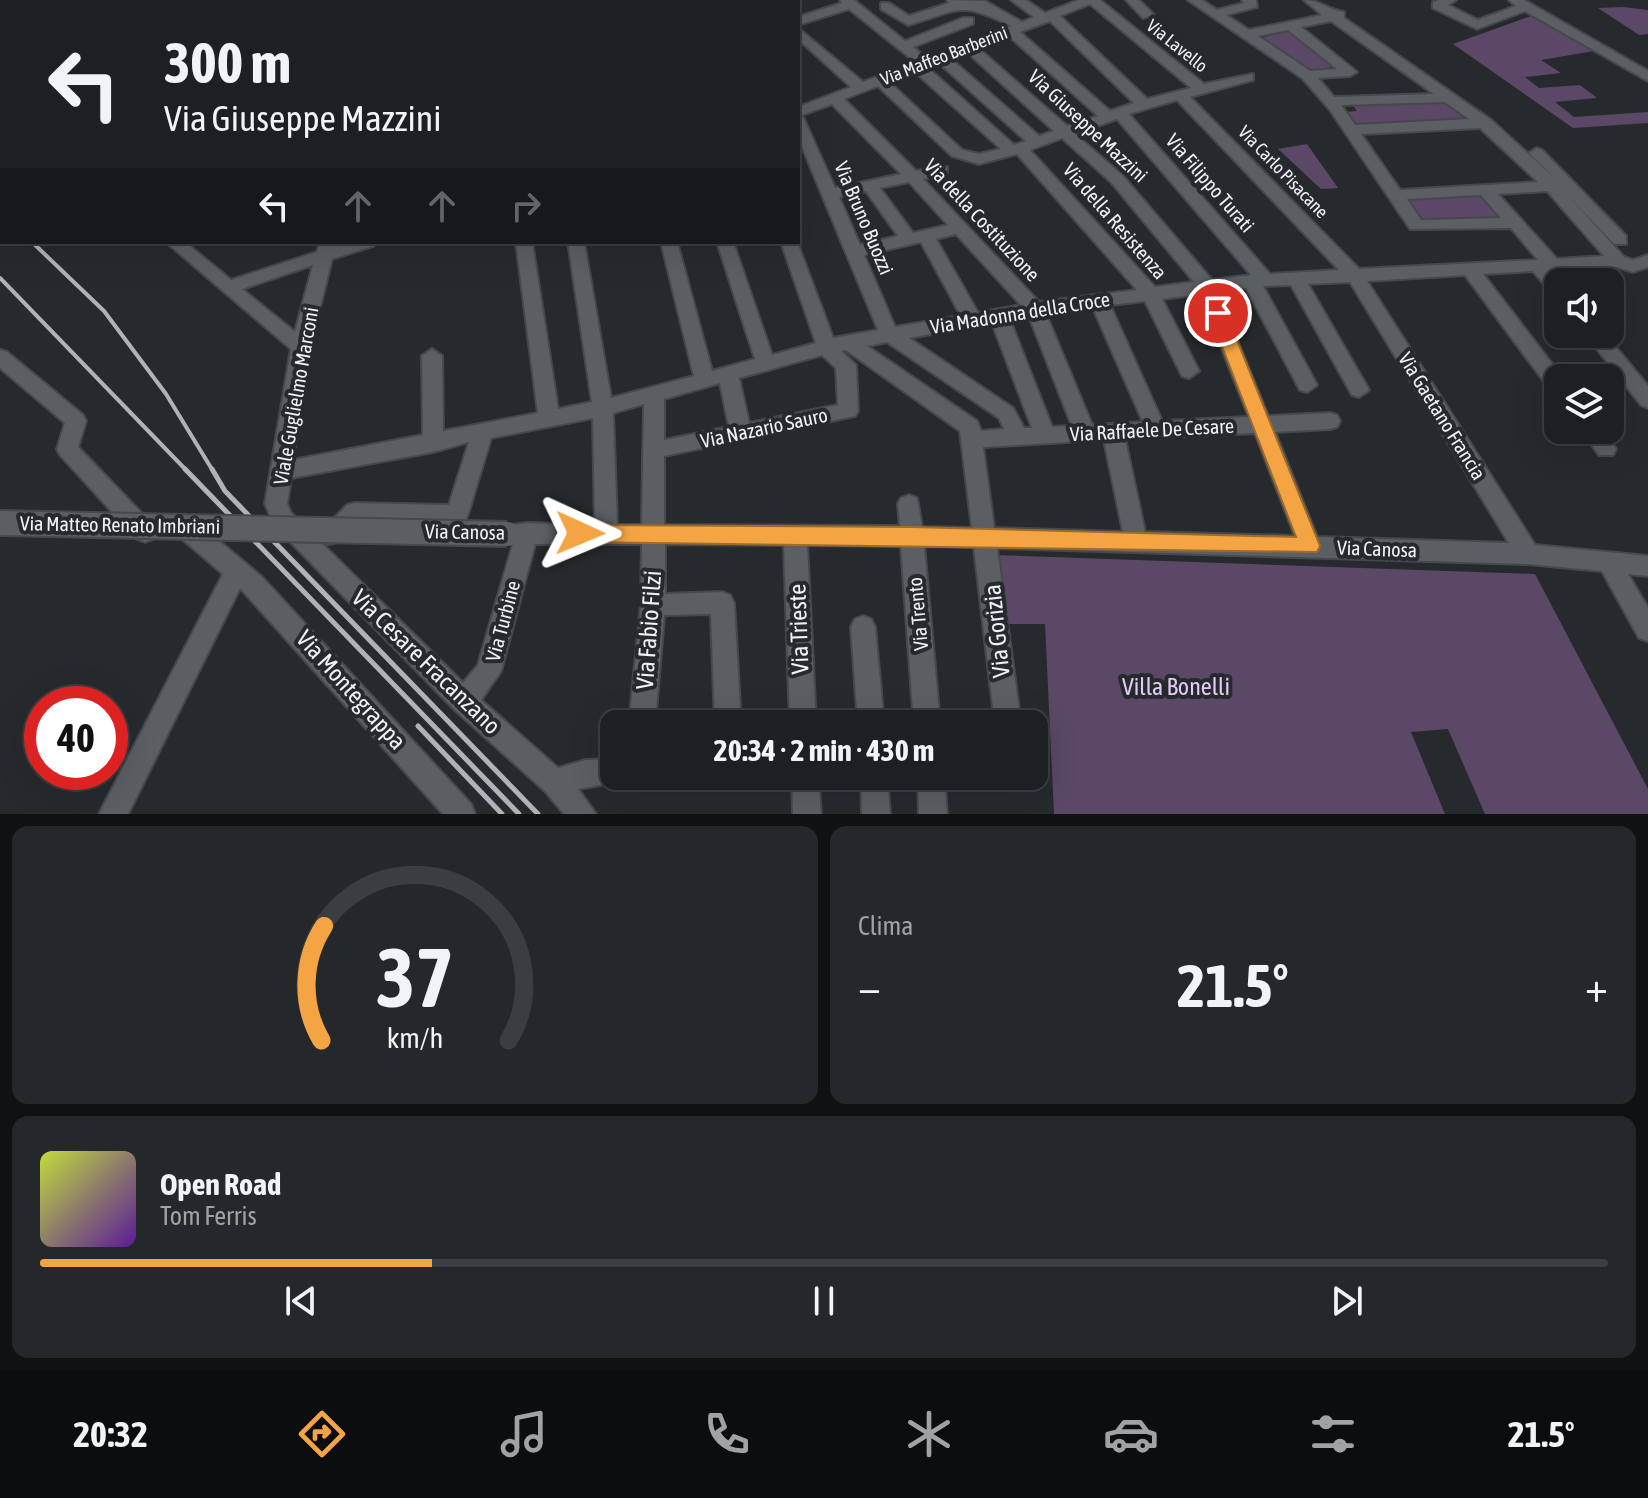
<!DOCTYPE html>
<html lang="it">
<meta charset="utf-8">
<style>
:root{--surface:#1c2022;--page:#25282a;--text:#f1f3f6;--muted:#a0a3a5;--line:#3a3e40;--accent:#f4a443}
body{margin:0;font-family:"Asap Condensed",sans-serif;background:var(--page);color:var(--text);height:100vh;display:flex;flex-direction:column;font-size:30px;white-space:nowrap}
*{box-sizing:border-box;margin:0}
p{font-size:26px;color:var(--muted)}
.icon{flex:none;width:44px;height:44px;fill:none;stroke:currentColor;stroke-width:2;stroke-linecap:round;stroke-linejoin:round}
.map{position:relative;height:814px;overflow:hidden}
.side{display:flex;flex-direction:column;gap:12px;padding:12px;background:#0f1213;flex:1}
.side>*{flex:none}
.guide{position:absolute;left:0px;top:0px;width:800px;height:244px;box-shadow:0 8px 32px #0002,0 0 0 2px var(--line);background:#1c2022;color:var(--text);overflow:hidden}
.buttons{position:absolute;left:1544px;top:268px;display:grid;gap:16px}
.buttons a{display:grid;place-items:center;width:80px;height:80px;border-radius:16px;background:var(--surface);box-shadow:0 8px 32px #0002,0 0 0 2px var(--line);font-size:40px}
.speed{position:absolute;left:24px;top:686px;display:flex;gap:16px;font-size:40px;font-weight:700;text-align:center}
.speed>*{display:grid;place-content:center;width:104px;height:104px;border-radius:50%;background:var(--surface);box-shadow:0 8px 32px #0002,0 0 0 2px var(--line);line-height:1}
.speed .limit{border:12px solid #d22;background:#fff;color:#111}
.pin{position:absolute;display:grid;place-items:center;width:68px;height:68px;color:#fff;margin:-34px;border:4px solid #fff;border-radius:50%;box-shadow:0 2px 8px #0007}
.me{position:absolute;width:88px;margin:-44px;rotate:91deg;stroke-linejoin:round;filter:drop-shadow(0 0 6px #0008)}
.turn{display:flex;align-items:center;gap:28px;height:168px;padding:0 32px;font-size:36px}
.turn .icon{width:104px;height:104px;stroke-width:2.5}
.turn b{display:block;font-size:56px;line-height:68px}
.lanes{display:flex;align-items:center;height:76px;padding:0 32px;background:#0003;justify-content:center;gap:40px;direction:ltr}
.lanes .off{opacity:.35}
.big{font-size:60px;font-weight:700;line-height:1.1}
.side .tile{flex:1;display:flex;flex-direction:column;justify-content:center;gap:12px;min-width:0;padding:0 28px;border-radius:16px;background:var(--page)}
.side .dial{align-items:center;gap:0}
.dial svg{height:208px;overflow:visible;fill:none;stroke:var(--line);stroke-width:7;stroke-linecap:round;text-anchor:middle}
.dial text{fill:var(--text);stroke:none}
.song{display:flex;align-items:center;gap:24px}
.cover{width:96px;height:96px;border-radius:12px;background:linear-gradient(135deg,hsl(70 70% 55%),hsl(270 70% 35%))}
.played{height:8px;border-radius:4px;background:linear-gradient(90deg,var(--accent) 25%,var(--line) 25%)}
.keys{display:flex;justify-content:space-around;direction:ltr}
.heat{display:flex;justify-content:space-between;align-items:center;font-size:44px;direction:ltr}
.side .tiles{flex:1;display:grid;gap:12px;grid-template-columns:1fr 1fr}
.tile:last-child{grid-column:span 2}
.trip{position:absolute;left:600px;top:710px;width:448px;height:80px;border-radius:16px;background:var(--surface);box-shadow:0 8px 32px #0002,0 0 0 2px var(--line);font-weight:700;line-height:80px;text-align:center}
.tab-bar{display:flex;height:128px;justify-content:space-around;align-items:center;background:#0b0d0e;color:var(--muted)}
.tab-bar .icon{width:56px;height:56px}
.tab-bar .on{color:var(--accent)}
.tab-bar b{font-size:36px;color:var(--text)}
.map>svg:first-child{display:block}
.green{fill:#5a4866}
.lines{fill:none;stroke-linecap:round;stroke-linejoin:round}
.minor-casing{stroke:#45494b;stroke-width:4}
.minor{fill:#5b5f63;fill-rule:evenodd}
.rail-far1{stroke:#b0b3b5;stroke-width:4}
.rail{stroke:#b0b3b5;stroke-width:5}
.minor-bridge-casing{stroke:#45494b;stroke-width:28;stroke-linecap:butt}
.minor-bridge{stroke:#5b5f63;stroke-width:24}
.route{fill:#f4a443;stroke:#9f6b2c;stroke-width:2}
.labels{text-anchor:middle;stroke-width:8;stroke-linejoin:round;paint-order:stroke}
.far-street-label{font-size:18px;fill:#eff2f4;stroke:#262a2d}
.street-label{font-size:20px;fill:#eff2f4;stroke:#262a2d}
.near-street-label{font-size:24px;fill:#eff2f4;stroke:#262a2d}
.near-park-label{font-size:24px;fill:#e5caf8;stroke:#262a2d}
</style>
<div class="map">
<svg width="1648" height="814" viewBox="0 0 1648 814">
<rect width="100%" height="100%" fill="#262a2d"/>
<path class="green" d="M1623,7L1648,10V34L1639,35L1598,8Z
M1531,16L1594,51L1541,60L1561,73L1525,77L1539,88L1580,85L1597,98L1555,102L1574,117L1648,112V123L1573,128L1453,44Z
M1289,30L1336,66L1311,71L1259,39Z
M1443,101L1472,121L1357,127L1345,112L1357,111L1353,105Z
M1307,144L1338,188L1321,189L1278,149Z
M1482,195L1500,218L1423,222L1405,199Z
M994,555L1535,574L1648,789V814H1485L1448,729L1411,732L1445,814H1054L1045,624H1004Z"/>
<g class="lines">
<defs>
<path id="minor" d="M367,0H379V2H367Z
M569,0H583L584,2H570Z
M587,0H600L601,2H588Z
M758,0H771L772,2H759Z
M840,0H854L905,41L963,18H973V24L913,47L927,58L1011,26C958,0 961,10 908,25L881,9V3H889L909,16L949,3L947,0L985,1L1022,22L1034,17L1011,0H1026L1045,13L1079,0H1100L1204,84L1253,74V80L1190,97L1359,269L1538,260L1511,228L1410,229L1330,110L1302,78L1188,0H1202L1217,10L1244,3L1242,0H1256L1257,7L1226,15L1249,30L1322,15L1304,0C1320,0 1328,10 1344,12V18L1491,120L1558,181L1529,153L1537,148L1542,150L1626,236V244H1614L1563,190L1624,257L1633,260L1648,255V267L1633,272L1617,267L1552,271L1561,282H1558V296L1552,294L1533,271L1483,274L1563,378H1558V393L1551,391L1465,275L1367,281L1535,545L1648,556V576L1628,574L1648,608V641L1639,638L1602,571L1528,564L997,548L1021,724H995L974,547L924,546L940,724H914L901,546L807,545L816,724H790L784,545L665,544V594L722,592L730,595L734,603L741,724H715L711,614L664,615L655,724H629L641,605L642,544H535L501,671L481,700L558,768L586,760L614,759V776H626L623,781L578,789L596,814H564L545,791L455,710L275,526L265,504L291,349L166,242H185L231,280L317,252L320,242H336L335,246L349,242H375L373,246L332,259L310,347L293,460L423,435L422,356L432,349L442,356L443,431L538,413L516,242H532L558,409L592,402L568,242H584L611,398L694,376L661,242H677L712,371L755,359L717,242H733L772,355L816,343L781,242H797L833,338L878,330L798,137V107L851,87L798,39V28L863,82L915,62L849,9L798,25V17L842,3ZM1090,4L1191,88L1147,99L1060,16ZM1050,21L1134,103L1110,111L1020,32ZM1331,21L1434,94L1334,97L1318,78L1350,76L1357,72L1301,27ZM1288,30L1337,69L1310,71L1258,36ZM1009,36L1098,116L1067,126L978,48ZM967,52L1054,131L1039,136L950,58ZM939,63L1026,141L1014,145L927,67ZM915,72L1001,149L979,154L962,150L889,82ZM878,86L952,156L979,164L1017,154L1137,290L1039,302L923,179L947,173V167L916,171L844,99ZM1177,100L1339,270L1270,274L1129,114ZM1445,102L1469,119L1355,125L1341,105ZM832,104L901,174L835,188L802,115ZM1117,119L1251,275L1212,280L1123,176L1075,134ZM1480,128L1538,182L1400,190L1361,134ZM1062,138L1111,182L1194,282L1155,287L1030,150ZM909,182L948,225L913,233L880,188ZM866,191L898,236L860,245L839,197ZM1547,191L1604,256L1557,259L1498,194ZM1481,195L1501,218L1421,220L1407,199ZM956,234L1021,305L978,313L936,239ZM921,242L961,316L895,327L864,255ZM313,265L295,332L242,289ZM1350,282L1509,543L1317,537L1275,432L1330,429L1337,427L1340,421L1337,415L1330,413L1268,416L1217,291L1246,288L1300,390L1307,392L1317,385L1263,286L1291,285L1352,395L1359,397L1369,390L1308,284ZM1200,294L1249,417L1162,421L1110,305L1145,301L1182,376L1189,378L1199,371L1162,299ZM1093,308L1143,422L1092,425L1046,314ZM1029,316L1072,426L1052,427L1010,320ZM992,323L1032,428H1024L1013,408L909,338ZM887,342L999,418L1004,429L981,431L977,421L867,346ZM846,350L960,431L972,528L922,527L917,498L909,495L901,498L898,504L900,526L664,525V456L855,416L858,411L856,365L841,351ZM822,355L836,368L838,405L749,423L739,378ZM720,383L729,427L664,440V399ZM644,404L642,525H617L613,413ZM593,418L595,525L527,523L499,527L496,534L499,541L513,544L478,665L463,683L291,513L287,504L291,478L433,452L469,442L449,505L355,503L347,505L317,536L320,543C337,549 348,532 360,521L457,523L465,521L468,514L491,438ZM1255,433L1295,536L1145,532L1125,439ZM1104,440L1123,532L994,528L983,447Z
M1126,0H1139L1154,15L1143,18Z
M1439,0H1456L1448,5L1478,20L1516,6L1509,0H1524L1648,71V81L1525,11L1477,29L1433,8V2Z
M2,7V15L0,16V8Z
M0,92H2V102H0Z
M1585,334H1605L1648,386V408L1641,405Z
M0,350L7,352L83,415L86,421L78,447L153,525L156,532L153,539L145,542L137,539L60,455L57,449L65,423L0,368Z
M1581,430H1603L1616,449L1613,455H1599Z
M182,516L200,525L262,577L471,804L475,814H443L240,588L128,814H99L223,574L174,532L171,525L174,518Z
M863,616L871,619L875,627L884,724H858L851,627L855,619Z
M792,776H818L821,814H793Z
M861,776H887L890,814H862Z
M918,776H944L947,814H919Z"/>
</defs>
<use href="#minor" class="minor-casing"/>
<use href="#minor" class="minor"/>
<path class="rail-far1" d="M32,242L104,311L166,394L213,471
M0,278L187,471"/>
<path class="rail" d="M185,469L519,814
M212,469L225,491L538,814
M418,726L502,814"/>
<defs>
<path id="minor-bridge" d="M0,523L507,534"/>
</defs>
<use href="#minor-bridge" class="minor-bridge-casing"/>
<use href="#minor-bridge" class="minor-bridge"/>
</g>
<path class="route" d="M1218,307L1226,313L1320,546L1317,552L580,542L569,533L580,525L911,527L1296,537L1209,313Z"/>
<g class="labels">
<g class="far-street-label">
<text transform="translate(1177 46) rotate(39)" y="6">Via Lavello</text>
<text transform="translate(944 56) rotate(-21)" y="6">Via Maffeo Barberini</text>
<text transform="translate(1283 172) rotate(46)" y="6">Via Carlo Pisacane</text>
</g>
<g class="street-label">
<text transform="translate(1088 126) rotate(43)" y="7">Via Giuseppe Mazzini</text>
<text transform="translate(1210 183) rotate(49)" y="7">Via Filippo Turati</text>
<text transform="translate(864 218) rotate(67)" y="7">Via Bruno Buozzi</text>
<text transform="translate(982 220) rotate(47)" y="7">Via della Costituzione</text>
<text transform="translate(1115 221) rotate(49)" y="7">Via della Resistenza</text>
<text transform="translate(1020 313) rotate(-9)" y="7">Via Madonna della Croce</text>
<text transform="translate(296 396) rotate(-80)" y="7">Viale Guglielmo Marconi</text>
<text transform="translate(1442 416) rotate(58)" y="7">Via Gaetano Francia</text>
<text transform="translate(764 428) rotate(-12)" y="7">Via Nazario Sauro</text>
<text transform="translate(1152 430) rotate(-3)" y="7">Via Raffaele De Cesare</text>
<text transform="translate(120 525) rotate(1)" y="7">Via Matteo Renato Imbriani</text>
<text transform="translate(465 532) rotate(1)" y="7">Via Canosa</text>
<text transform="translate(1377 549) rotate(2)" y="7">Via Canosa</text>
<text transform="translate(918 614) rotate(-95)" y="7">Via Trento</text>
<text transform="translate(503 621) rotate(-75)" y="7">Via Turbine</text>
</g>
<g class="near-street-label">
<text transform="translate(799 629) rotate(-92)" y="8">Via Trieste</text>
<text transform="translate(649 630) rotate(-86)" y="8">Via Fabio Filzi</text>
<text transform="translate(997 631) rotate(-96)" y="8">Via Gorizia</text>
<text transform="translate(426 662) rotate(44)" y="8">Via Cesare Fracanzano</text>
<text transform="translate(351 690) rotate(48)" y="8">Via Montegrappa</text>
</g>
<g class="near-park-label">
<text x="1176" y="695">Villa Bonelli</text>
</g>
</g>
</svg>
<div class="buttons">
<a><svg class="icon" aria-label="sound" viewBox="0 0 24 24"><path d="M4 9h4l5-4v14l-5-4H4zM17 9q2 3 0 6"/></svg></a>
<a><svg class="icon" aria-label="layers" viewBox="0 0 24 24"><path d="M12 4l9 5-9 5-9-5zM3 14l9 5 9-5"/></svg></a>
</div>
<div class="speed"><div class="limit">40</div></div>
<div class="pin" style="left:1218px;top:313px;background:#d93025"><svg class="icon" aria-label="arrive" viewBox="0 0 24 24"><path d="M6 21V4h12l-3 4 3 4H6"/></svg></div>
<svg class="me" style="left:580px;top:533px" viewBox="-20 -20 40 40"><path d="M0-17L14 15 0 8-14 15z" fill="#f4a443" stroke="#fff" stroke-width="4"/></svg>
<div class="trip">20:34 · 2 min · 430 m</div>
<div class="guide">
<div class="turn"><svg class="icon" aria-label="left" viewBox="0 0 24 24"><path d="M17 20v-9H6M10 6l-5 5 5 5"/></svg><div><b>300 m</b>Via Giuseppe Mazzini</div></div>
<div class="lanes"><svg class="icon" aria-label="left" viewBox="0 0 24 24"><path d="M17 20v-9H6M10 6l-5 5 5 5"/></svg><svg class="icon off" aria-label="ahead" viewBox="0 0 24 24"><path d="M12 20V5M6 11l6-6 6 6"/></svg><svg class="icon off" aria-label="ahead" viewBox="0 0 24 24"><path d="M12 20V5M6 11l6-6 6 6"/></svg><svg class="icon off" aria-label="right" viewBox="0 0 24 24"><path d="M7 20v-9h11M14 6l5 5-5 5"/></svg></div>
</div>
</div>
<section class="side">
<div class="tiles">
<div class="tile dial"><svg viewBox="0 0 100 80">
<path d="M14 69A42 42 0 1 1 86 69"/>
<path d="M14 69A42 42 0 0 1 15 25" stroke="#f4a443"/>
<text x="50" y="56" font-size="32" font-weight="700">37</text>
<text x="50" y="72" font-size="11">km/h</text>
</svg></div>
<div class="tile"><p>Clima</p>
<div class="heat"><a>−</a><b class="big">21.5°</b><a>+</a></div>
</div>
<div class="tile">
<div class="song"><i class="cover"></i><div><b>Open Road</b><p>Tom Ferris</p></div></div>
<div class="played"></div>
<div class="keys"><svg class="icon" aria-label="previous" viewBox="0 0 24 24"><path d="M18 5L8 12l10 7zM5 5v14"/></svg><svg class="icon" aria-label="pause" viewBox="0 0 24 24"><path d="M8 5v14M16 5v14"/></svg><svg class="icon" aria-label="next" viewBox="0 0 24 24"><path d="M6 5l10 7-10 7zM19 5v14"/></svg></div>
</div>
</div>
</section>
<nav class="tab-bar">
<b>20:32</b>
<svg class="icon on" aria-label="directions" viewBox="0 0 24 24"><path d="M12 3l9 9-9 9-9-9zM9 14v-3h6M13 9l2 2-2 2"/></svg>
<svg class="icon" aria-label="music" viewBox="0 0 24 24"><path d="M9 18V5l10-2v13"/><circle cx="6" cy="18" r="3"/><circle cx="16" cy="16" r="3"/></svg>
<svg class="icon" aria-label="phone" viewBox="0 0 24 24"><path d="M5 4h4l2 5-3 2q2 4 5 5l2-3 5 2v4C11 20 4 13 5 4z"/></svg>
<svg class="icon" aria-label="climate" viewBox="0 0 24 24"><path d="M12 3v18M4 7l16 10M4 17L20 7"/></svg>
<svg class="icon" aria-label="car" viewBox="0 0 24 24"><path d="M5 17H2v-5l4-1 3-4h7l3 4 3 1v5h-3M9 17h6M6 11h13"/><circle cx="7" cy="17" r="2"/><circle cx="17" cy="17" r="2"/></svg>
<svg class="icon" aria-label="filters" viewBox="0 0 24 24"><path d="M4 7h16M4 17h16"/><circle cx="9" cy="7" r="2"/><circle cx="15" cy="17" r="2"/></svg>
<b>21.5°</b>
</nav>
